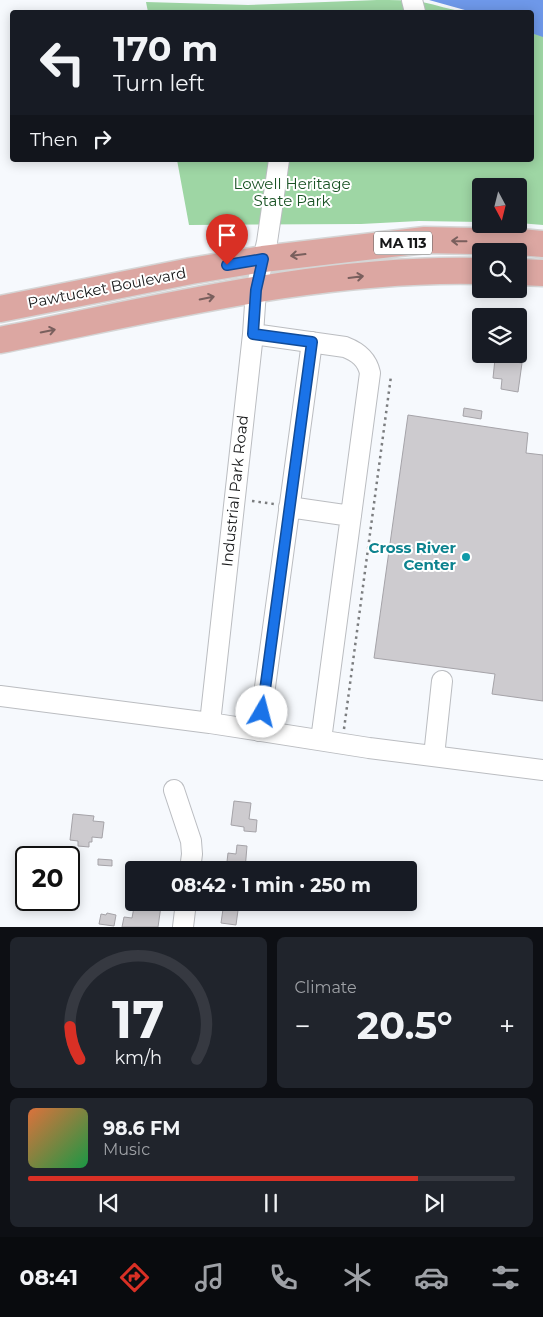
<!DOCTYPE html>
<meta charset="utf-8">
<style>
:root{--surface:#171b24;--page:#20242c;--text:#f1f3f6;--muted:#9ea1a6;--line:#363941;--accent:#d93025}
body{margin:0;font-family:Montserrat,sans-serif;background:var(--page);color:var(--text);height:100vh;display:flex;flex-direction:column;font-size:19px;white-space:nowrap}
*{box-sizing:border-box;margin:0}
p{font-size:16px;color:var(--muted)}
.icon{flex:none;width:28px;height:28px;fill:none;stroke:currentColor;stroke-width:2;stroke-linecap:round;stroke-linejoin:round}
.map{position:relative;height:927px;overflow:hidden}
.drawer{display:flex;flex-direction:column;gap:10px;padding:10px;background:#0d0f14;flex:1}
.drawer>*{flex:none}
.top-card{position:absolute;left:10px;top:10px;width:524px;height:152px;border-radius:5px;box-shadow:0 2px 12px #0003;background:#171b24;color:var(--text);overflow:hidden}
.needle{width:32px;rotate:173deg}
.controls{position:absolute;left:472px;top:178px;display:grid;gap:10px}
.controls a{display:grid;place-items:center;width:55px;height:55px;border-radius:5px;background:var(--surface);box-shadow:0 2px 12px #0003;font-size:25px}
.speed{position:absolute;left:15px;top:846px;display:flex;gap:10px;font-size:25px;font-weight:700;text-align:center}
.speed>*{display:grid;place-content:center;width:65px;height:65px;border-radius:50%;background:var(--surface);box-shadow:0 2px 12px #0003;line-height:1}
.speed .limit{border:2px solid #111;border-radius:8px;background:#fff;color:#111}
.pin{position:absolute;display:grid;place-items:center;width:42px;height:42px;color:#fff;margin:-51px -21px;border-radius:50% 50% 50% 0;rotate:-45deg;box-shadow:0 0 5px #0007}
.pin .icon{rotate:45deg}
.me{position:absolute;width:55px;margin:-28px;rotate:8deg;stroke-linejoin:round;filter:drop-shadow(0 0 4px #0008)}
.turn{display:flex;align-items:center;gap:18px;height:105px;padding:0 20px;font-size:22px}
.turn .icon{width:65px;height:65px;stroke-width:2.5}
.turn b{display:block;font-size:35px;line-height:42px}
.then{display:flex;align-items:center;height:48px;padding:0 20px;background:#0003;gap:10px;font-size:19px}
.big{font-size:38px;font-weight:700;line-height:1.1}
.drawer .card{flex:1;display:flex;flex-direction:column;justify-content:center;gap:8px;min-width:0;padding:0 18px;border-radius:8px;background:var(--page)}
.drawer .dial{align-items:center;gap:0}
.dial svg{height:130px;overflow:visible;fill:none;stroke:var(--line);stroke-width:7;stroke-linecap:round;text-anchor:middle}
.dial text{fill:var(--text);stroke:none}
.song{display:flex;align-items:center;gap:15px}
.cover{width:60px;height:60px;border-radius:8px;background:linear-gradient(135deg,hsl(20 70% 55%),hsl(140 70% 35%))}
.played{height:5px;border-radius:2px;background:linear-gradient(90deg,var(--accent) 80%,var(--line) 80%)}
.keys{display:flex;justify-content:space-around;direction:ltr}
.heat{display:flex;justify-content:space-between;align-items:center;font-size:28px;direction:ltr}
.drawer .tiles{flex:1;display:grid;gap:10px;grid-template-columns:1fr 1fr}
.card:last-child{grid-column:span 2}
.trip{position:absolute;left:125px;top:861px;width:292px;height:50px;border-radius:5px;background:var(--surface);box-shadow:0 2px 12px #0003;font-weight:700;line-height:50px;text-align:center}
.menu{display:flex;height:80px;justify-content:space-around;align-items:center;background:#090b0e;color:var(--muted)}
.menu .icon{width:35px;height:35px}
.menu .active{color:var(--accent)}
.menu b{font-size:22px;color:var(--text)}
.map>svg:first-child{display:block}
.green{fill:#9ed6a4}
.water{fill:#6e98e9}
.building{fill:#cdcbcf;stroke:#a5a3a8}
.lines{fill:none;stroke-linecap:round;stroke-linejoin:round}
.minor-casing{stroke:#bbbdc1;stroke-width:22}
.major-casing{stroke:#d5d5d5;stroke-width:29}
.path{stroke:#7b7d7f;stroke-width:2.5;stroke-dasharray:2.5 4;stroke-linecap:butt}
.minor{stroke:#fff;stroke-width:20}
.major{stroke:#dca7a2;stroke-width:26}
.oneway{stroke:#795f5d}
.route-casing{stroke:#114b97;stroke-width:12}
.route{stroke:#1a73e8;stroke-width:9}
.culture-dot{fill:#0f9aa8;stroke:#fff;stroke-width:2}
.labels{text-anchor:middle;stroke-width:4;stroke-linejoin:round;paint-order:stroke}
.shield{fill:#fff;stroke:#5c5d5d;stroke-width:1}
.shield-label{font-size:14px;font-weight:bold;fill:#161718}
.park-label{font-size:15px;fill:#1a5325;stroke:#fff}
.street-label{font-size:15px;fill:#161718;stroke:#fff}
.culture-label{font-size:15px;font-weight:bold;fill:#0d838f;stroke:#fff;text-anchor:end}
</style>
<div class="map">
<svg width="543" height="927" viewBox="0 0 543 927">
<rect width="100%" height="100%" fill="#f6f9fd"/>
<path class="green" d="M377,0C392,0 407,0 422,2C437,5 451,10 466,12H148L146,2L248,5Z
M531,27L543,31V225L519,223V186H481V222L419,221L361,224L189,225L177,160H531Z"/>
<path class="water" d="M429,0H543V37L531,33V12H472Z"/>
<path class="building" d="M495,359L522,363L518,392L501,389L502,379L493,378Z
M464,408L482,411L481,419L463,416Z
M408,415L528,433L526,453L543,455V701L492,694L495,674L374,658Z
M234,801L251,803L249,819L257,820L256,832L244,831V827L231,825Z
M73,814L94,816L93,821L104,822L102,838L92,837V842H89V847L78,846V841L70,840Z
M237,845L247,846L245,870H226L228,853L236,854Z
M98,859L112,860V866L98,865Z
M224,902L239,903L236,925L221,923Z
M139,904L161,906L158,927H122L124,917L132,918L134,907L139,908Z
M107,913L116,915L114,926L99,924L101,914L106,915Z"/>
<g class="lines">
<defs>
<path id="minor" d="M412,0L415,12
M253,334L345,347C358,352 367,359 370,373L321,740
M289,507L351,516
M0,696L210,723L369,748L543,770
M210,723L253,334L256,290L267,242L279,160
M259,731L312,342
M434,756L442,681
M174,790L191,841L192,854L190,870
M183,927L186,902"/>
<path id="major" d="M519,272L543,273
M0,309L191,271L263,259L425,240L520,242L543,244
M0,340C157,309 320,267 481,271"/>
</defs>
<use href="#minor" class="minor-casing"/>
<use href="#major" class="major-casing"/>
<path class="path" d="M252,501L274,504
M344,729L391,376"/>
<use href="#minor" class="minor"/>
<use href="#major" class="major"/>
</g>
<defs><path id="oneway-shaft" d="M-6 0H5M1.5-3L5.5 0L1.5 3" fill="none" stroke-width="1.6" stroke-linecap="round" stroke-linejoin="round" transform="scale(1.25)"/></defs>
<g class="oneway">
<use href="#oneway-shaft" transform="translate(459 241) rotate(-179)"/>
<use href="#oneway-shaft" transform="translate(298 255) rotate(173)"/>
<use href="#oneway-shaft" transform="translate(356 277) rotate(-7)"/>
<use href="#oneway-shaft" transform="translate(207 298) rotate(-12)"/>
<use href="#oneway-shaft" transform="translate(48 331) rotate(-11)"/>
</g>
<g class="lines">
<defs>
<path id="route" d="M227,265L263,259L256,290L253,334L312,342L262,712"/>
</defs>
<use href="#route" class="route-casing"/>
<use href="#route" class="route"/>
</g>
<circle class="culture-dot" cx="466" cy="557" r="5"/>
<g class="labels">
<rect class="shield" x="374" y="231.5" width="58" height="23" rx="4"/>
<g class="shield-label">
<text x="403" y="248">MA 113</text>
</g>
<g class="park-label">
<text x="292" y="189">Lowell Heritage<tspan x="292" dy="17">State Park</tspan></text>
</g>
<g class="street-label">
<text transform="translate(107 288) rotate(-11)" y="5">Pawtucket Boulevard</text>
<text transform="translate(235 491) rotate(-84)" y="5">Industrial Park Road</text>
</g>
<g class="culture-label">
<text x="456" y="553">Cross River<tspan x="456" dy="17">Center</tspan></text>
</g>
</g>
</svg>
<div class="controls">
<a><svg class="needle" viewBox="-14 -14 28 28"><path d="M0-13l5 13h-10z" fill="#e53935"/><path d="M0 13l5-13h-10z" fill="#9ea1a6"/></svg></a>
<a><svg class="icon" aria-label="search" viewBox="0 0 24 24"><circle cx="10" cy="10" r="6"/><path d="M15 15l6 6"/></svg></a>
<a><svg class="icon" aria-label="layers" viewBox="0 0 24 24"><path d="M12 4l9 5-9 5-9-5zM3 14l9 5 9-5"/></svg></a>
</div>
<div class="speed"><div class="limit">20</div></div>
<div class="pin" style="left:227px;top:265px;background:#d93025"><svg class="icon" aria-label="arrive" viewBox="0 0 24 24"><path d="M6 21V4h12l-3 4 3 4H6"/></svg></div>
<svg class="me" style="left:262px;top:712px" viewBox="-20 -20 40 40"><circle r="19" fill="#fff"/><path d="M0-13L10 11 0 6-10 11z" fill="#1a73e8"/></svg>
<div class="trip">08:42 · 1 min · 250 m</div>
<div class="top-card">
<div class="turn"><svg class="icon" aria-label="left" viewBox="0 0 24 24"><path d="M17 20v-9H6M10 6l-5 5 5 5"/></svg><div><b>170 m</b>Turn left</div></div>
<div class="then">Then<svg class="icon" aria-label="right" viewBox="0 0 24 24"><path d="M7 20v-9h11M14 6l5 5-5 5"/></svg></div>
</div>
</div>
<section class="drawer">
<div class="tiles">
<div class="card dial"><svg viewBox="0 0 100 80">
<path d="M14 69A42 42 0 1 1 86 69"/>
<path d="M14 69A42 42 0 0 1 8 49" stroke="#d93025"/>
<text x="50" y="56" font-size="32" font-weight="700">17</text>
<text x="50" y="72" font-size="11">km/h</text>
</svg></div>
<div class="card"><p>Climate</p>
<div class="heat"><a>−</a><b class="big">20.5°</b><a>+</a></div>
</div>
<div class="card">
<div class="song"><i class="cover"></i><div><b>98.6 FM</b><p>Music</p></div></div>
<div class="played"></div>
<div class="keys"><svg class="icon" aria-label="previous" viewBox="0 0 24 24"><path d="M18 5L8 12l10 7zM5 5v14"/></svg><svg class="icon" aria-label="pause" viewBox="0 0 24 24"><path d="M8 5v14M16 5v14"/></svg><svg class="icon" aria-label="next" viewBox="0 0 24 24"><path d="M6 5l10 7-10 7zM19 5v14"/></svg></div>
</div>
</div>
</section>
<nav class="menu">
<b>08:41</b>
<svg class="icon active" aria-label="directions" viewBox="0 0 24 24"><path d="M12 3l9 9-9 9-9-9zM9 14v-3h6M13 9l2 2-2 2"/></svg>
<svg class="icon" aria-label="music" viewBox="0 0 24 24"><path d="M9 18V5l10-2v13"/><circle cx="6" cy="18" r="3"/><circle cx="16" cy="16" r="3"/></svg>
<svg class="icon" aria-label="phone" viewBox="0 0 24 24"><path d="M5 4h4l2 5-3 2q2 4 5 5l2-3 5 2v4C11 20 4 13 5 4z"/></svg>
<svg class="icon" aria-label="climate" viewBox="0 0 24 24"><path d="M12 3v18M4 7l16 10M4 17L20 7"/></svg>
<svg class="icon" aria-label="car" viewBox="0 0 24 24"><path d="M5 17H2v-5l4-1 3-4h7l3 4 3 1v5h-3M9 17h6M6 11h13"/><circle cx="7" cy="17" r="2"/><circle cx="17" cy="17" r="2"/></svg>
<svg class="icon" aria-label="filters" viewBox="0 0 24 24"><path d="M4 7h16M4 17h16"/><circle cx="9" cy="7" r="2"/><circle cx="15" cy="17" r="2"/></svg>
</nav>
